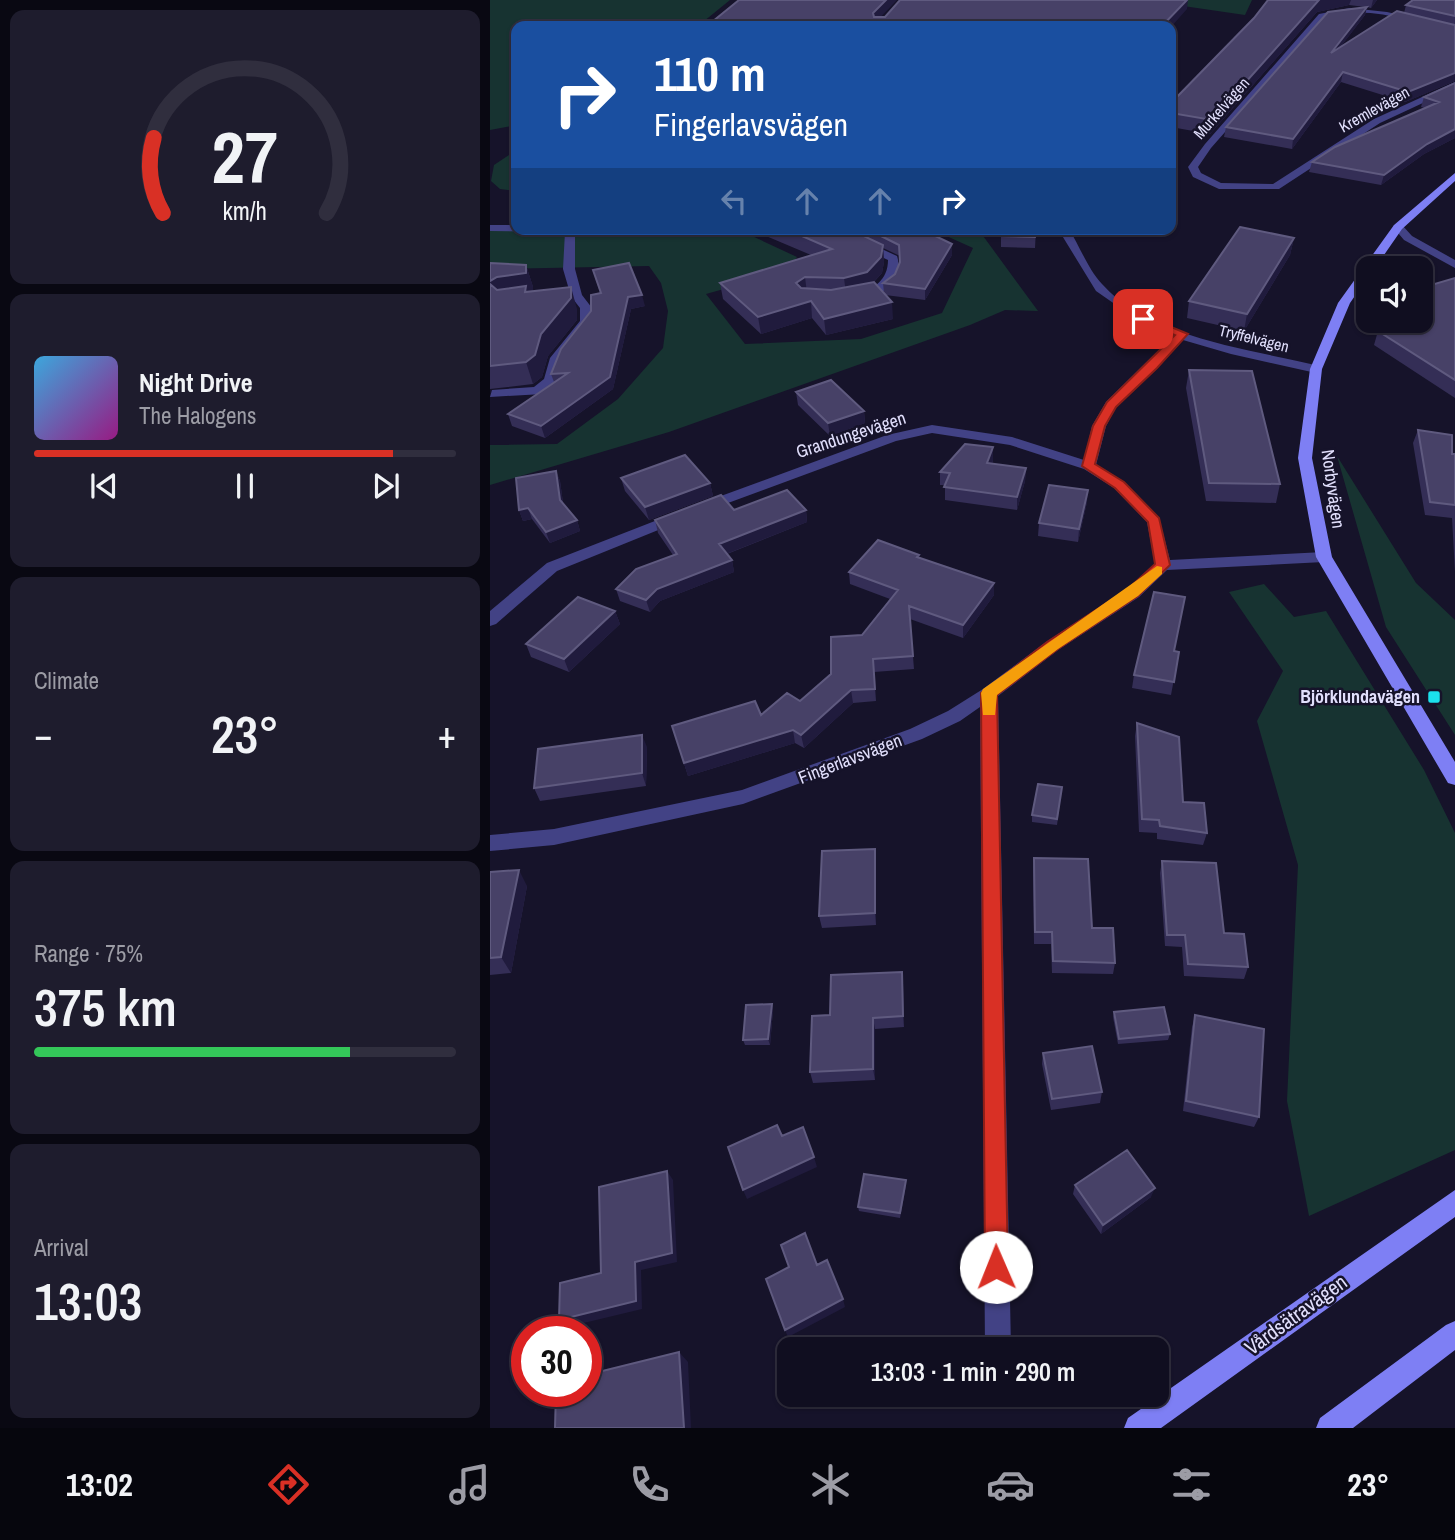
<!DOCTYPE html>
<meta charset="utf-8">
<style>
:root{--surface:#100e20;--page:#1e1c2d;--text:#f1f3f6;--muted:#9c9ca5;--line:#302e3e;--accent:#d93025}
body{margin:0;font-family:"Archivo Narrow",sans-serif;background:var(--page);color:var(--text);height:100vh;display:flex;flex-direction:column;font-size:26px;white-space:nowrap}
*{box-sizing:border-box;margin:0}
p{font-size:23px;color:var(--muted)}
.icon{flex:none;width:38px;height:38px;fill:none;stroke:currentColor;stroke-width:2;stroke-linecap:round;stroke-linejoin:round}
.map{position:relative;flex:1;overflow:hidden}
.sheet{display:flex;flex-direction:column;gap:10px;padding:10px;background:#090812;width:490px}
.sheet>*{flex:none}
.top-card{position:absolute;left:21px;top:21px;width:665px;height:214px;border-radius:14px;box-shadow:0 2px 5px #0004,0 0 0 2px var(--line);background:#1a4fa0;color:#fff;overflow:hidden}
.buttons{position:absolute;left:866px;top:256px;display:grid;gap:14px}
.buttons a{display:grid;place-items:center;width:77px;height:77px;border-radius:14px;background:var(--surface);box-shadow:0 2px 5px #0004,0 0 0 2px var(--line);font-size:35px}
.speed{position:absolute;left:21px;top:1316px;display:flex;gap:14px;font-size:35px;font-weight:700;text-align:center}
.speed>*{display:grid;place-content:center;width:91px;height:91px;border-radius:50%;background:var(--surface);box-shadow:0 2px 5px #0004,0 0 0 2px var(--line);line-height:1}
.speed .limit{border:10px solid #d22;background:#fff;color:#111}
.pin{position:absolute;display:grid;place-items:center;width:60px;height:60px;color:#fff;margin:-30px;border-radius:14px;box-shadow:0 4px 10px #0006}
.me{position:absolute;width:77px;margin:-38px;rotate:359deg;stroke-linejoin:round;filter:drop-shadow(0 0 5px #0008)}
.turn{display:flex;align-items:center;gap:24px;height:147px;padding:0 28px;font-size:32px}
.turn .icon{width:91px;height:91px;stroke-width:2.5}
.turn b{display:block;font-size:49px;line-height:60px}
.lanes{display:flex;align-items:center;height:66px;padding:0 28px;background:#0003;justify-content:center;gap:35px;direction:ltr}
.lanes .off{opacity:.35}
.big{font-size:52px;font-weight:600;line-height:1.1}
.sheet .widget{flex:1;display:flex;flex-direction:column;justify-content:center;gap:10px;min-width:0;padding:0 24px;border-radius:14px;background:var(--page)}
.sheet .dial{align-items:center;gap:0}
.dial svg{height:182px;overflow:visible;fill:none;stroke:var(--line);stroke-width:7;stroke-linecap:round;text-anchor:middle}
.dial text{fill:var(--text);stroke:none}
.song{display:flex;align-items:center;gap:21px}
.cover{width:84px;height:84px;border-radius:10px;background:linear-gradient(135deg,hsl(200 70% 55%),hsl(310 70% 35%))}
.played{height:7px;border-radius:4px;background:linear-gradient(90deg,var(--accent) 85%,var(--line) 85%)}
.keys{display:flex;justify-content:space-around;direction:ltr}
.heat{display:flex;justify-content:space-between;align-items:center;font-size:38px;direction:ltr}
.charge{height:10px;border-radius:5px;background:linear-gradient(90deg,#34c759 75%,var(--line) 0)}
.trip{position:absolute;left:287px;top:1337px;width:392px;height:70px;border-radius:14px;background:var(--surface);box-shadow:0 2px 5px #0004,0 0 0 2px var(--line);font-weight:600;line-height:70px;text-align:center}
.dock{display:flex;height:112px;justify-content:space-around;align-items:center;background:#06060d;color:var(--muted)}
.dock .icon{width:49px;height:49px}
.dock .selected{color:var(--accent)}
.dock b{font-size:32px;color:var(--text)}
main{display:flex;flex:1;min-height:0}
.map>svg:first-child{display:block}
.green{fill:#173331}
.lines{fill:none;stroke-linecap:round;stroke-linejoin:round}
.street{fill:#424285;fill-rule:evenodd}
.secondary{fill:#7e7ff4;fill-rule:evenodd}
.wall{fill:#342e56;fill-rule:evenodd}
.shaded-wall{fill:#201b3d}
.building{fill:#474167;stroke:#5f5a7f;stroke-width:2}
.route{fill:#d93025;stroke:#8d1f18;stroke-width:2}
.slow{fill:#f59e0b}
.poi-dot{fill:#1be0ec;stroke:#16132a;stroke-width:2.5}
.labels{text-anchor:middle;stroke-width:5;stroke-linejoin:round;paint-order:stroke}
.far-street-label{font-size:16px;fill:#e1dffc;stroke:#16132a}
.street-label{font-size:18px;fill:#e1dffc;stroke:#16132a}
.poi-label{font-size:18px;font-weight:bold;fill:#e1dffc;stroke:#16132a;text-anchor:end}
.near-street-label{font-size:21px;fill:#e1dffc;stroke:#16132a}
</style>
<main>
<section class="sheet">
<div class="widget dial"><svg viewBox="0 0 100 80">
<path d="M14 69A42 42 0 1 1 86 69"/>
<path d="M14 69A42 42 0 0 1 10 36" stroke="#d93025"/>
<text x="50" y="56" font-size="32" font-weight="700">27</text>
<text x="50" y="72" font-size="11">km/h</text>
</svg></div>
<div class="widget">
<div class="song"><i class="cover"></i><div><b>Night Drive</b><p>The Halogens</p></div></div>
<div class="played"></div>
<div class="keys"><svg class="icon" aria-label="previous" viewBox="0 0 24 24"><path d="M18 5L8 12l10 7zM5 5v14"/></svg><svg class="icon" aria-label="pause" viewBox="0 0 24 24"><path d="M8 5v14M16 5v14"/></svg><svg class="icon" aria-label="next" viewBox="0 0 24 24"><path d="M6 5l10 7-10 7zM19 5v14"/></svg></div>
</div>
<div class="widget"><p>Climate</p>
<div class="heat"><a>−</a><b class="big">23°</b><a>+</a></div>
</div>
<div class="widget"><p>Range · 75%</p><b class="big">375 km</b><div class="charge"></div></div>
<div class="widget"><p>Arrival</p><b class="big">13:03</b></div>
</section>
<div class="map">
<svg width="965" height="1428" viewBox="0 0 965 1428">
<rect width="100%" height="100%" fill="#16132a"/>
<path class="green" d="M0,0H240L208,26H26V125L0,130Z
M617,0H762L755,15L659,1Z
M19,155L26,156V191L10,189L1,181L4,165Z
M0,228L80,231L247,229L307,257L298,271L216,294L255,344L371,339L452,313L483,248L441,229H488L548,311L515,310L480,325L179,432L0,485V445L67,444L128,399L173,348L178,311L171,283L159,266L0,269Z
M847,456L926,583L965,620V735L896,627Z
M774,584L804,617L836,611L934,770L965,833V1150L819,1216L797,1101L808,865L767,721L793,671L739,592Z"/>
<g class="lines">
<path class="street" d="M860,8L897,12L965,28V33C925,22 875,3 835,18L721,148L708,167L711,173L731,183L783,184L884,119L965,82V88L890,123L789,189H729L703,177L698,167L715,144L829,14Z
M0,225H26V229H96L85,232V269L92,295L102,308V321L72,359L66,380L53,394L0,397L2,390L44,387L54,379L60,358L90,321V308L83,299L74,300L68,297L80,293L73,269L75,232L0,231Z
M904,225H912L922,236L965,260V268L914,240L903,227Z
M333,229H348L407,256C415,279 389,302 366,299V295C384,289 398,280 398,260Z
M568,229H579C590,247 598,269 612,284C659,338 764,350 830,366L832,369L826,373L741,354L693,340L626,407L616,426L606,465L634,482L669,518L680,560L834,552L842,557L834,562L677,570L649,597L568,650L508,696L521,1349H495L490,707L470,721L432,739L253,804L64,845L0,851V835L64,829L252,790L420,729L458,711L493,689L556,642L637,589L665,564L657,522L624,488L594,469L520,445L442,433L406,441L219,510H209L207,507L209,504L397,435L442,425L522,437L594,460L602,426L616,402L683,336L652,323L606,291Z
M188,512L195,517L193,520L67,571L6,624L0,626V611L57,563Z"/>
<path class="secondary" d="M965,173V181L912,229L885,268H878V277L860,303L832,369L822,458L842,557L965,762V785L958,783L826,557L808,458L820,369L848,303L904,225Z
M965,1190V1217L671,1428H634L638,1418Z
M965,1321V1350L863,1428H826L830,1418L956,1325Z"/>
</g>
<path class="wall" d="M778,0H887L881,8L877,7L875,15L851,46L914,13L916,5L965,0V81L915,102L851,82L802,149L734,137L736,127L875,7L859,5L827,12L720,134L681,127V103L764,18Z
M965,83V138L934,154L891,185L819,172L822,162L935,108L931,107L934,97Z
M681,181H686L685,191H681Z
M275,229H431L462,255L435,300L395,295L403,319L336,335L322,318L271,334L233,299L230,283L321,255L276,236ZM393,248L410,256V262L405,274L393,283L394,293L384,282L392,273L394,262Z
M546,229L545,248L511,247V236Z
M804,238L800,255L754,331L697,318L699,301Z
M0,263L36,265L43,287V292L87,309V320L58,356L52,377L43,384L0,389Z
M103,270L155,306L141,309L123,389L55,438L22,426L18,414L64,382L61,374L101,311L110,293Z
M965,278V398L884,345L888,331L931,320V288Z
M699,370L790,484L786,503L716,501L696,388Z
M306,392L374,411L375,423L340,436L308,405Z
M928,430L962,454H965V572L962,518L935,515L923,443Z
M503,447V460L502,464L536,468L535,481L527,510L455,500V485H450V472Z
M66,471L70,481L73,503L87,520L90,531L60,543L42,519L33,521L29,510Z
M131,478L220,483L223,496L159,520L135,491Z
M597,502L588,542L548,536L549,523Z
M244,510H316L317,522L237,554L242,560L244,572L170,601L160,612L130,601L126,589L183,555L168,533L165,520Z
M429,555L430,558L504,595L473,638L420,619L424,669L384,672L386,701L363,703L314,748L305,743L198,776L182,726L271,715L310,701L341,674L400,599L360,584L359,572Z
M125,611L130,624L79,672L41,657L36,644Z
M684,651L689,652L681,695L642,688L644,675Z
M647,723L693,802L717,833L713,845L667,839V833L649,832L645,736Z
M157,747L156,786L50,801L44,788Z
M572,787L567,825L542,822V815Z
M385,849L386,861V925L332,928L329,916Z
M544,858L602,928L625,963L623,974L562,973L561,944H544L543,870Z
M672,861L734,933L758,967L754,979L694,976L692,947L675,946L670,873Z
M0,872L37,886L21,973L0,975Z
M413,983L414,1027L385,1029V1080L323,1083L320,1072L340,1015Z
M282,1004L283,1010L280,1045H255L253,1040Z
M624,1012L680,1034L678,1040L628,1044L623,1017Z
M705,1015L769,1117L764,1127L693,1111L702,1027Z
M553,1053L612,1092L610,1103L561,1110L552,1064Z
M416,1180V1185L410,1218L369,1211L368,1207Z
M585,1185L661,1197L611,1234L583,1194Z"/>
<path class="shaded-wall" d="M396,0H407L384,24L383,13Z
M697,0H698L697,9L681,27L672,26Z
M829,0H861L859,5L827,12L720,134L722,120Z
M883,0H887L881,8Z
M877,7L875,15L839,62L841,53Z
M853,72L851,82L802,149L803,139Z
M965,73V81L915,102L918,92Z
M965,129V138L934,154L891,185L894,175L937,144Z
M804,238L800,255L754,331L757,314Z
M462,244V255L435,300V289Z
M393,245L394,262L392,273L378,288L356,294L354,278Z
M36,265L43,287V294L14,298L0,288V281L7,277Z
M315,277L317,293L308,300L306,283Z
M81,287L87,309V320L58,356L52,377L43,384L36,362L51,334Z
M152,295L155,306L141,309L123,389L55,438L51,426L138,297Z
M321,301L322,318L271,334L268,317Z
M402,302L403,319L336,335L334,319Z
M374,411L375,423L340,436L338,423Z
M503,447V460L497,476V463Z
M536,468L535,481L527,510V497Z
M66,471L70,481L74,510L70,500Z
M220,483L223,496L159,520L155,507Z
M598,490L597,502L588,542L589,529Z
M38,508L42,519L33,521L29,510Z
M316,510L317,522L231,556L229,544Z
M87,520L90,531L60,543L56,532Z
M242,560L244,572L170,601L160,612L156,600L167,589Z
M504,583V595L473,638V625Z
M125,611L130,624L79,672L74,659Z
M361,690L363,703L314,748L311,735Z
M303,730L305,743L198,776L194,763Z
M152,735L157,747L156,786L152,773Z
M385,849L386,861V925L385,913Z
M29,870L37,886L21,973L11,957Z
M412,972L413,983L414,1027L413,1016Z
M282,1004L283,1010L280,1045L278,1039Z
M383,1018L385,1029V1080L383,1069Z
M324,1157L327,1167L257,1199L253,1190Z
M177,1171L183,1180L187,1262L151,1270L152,1309L77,1327L69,1320L145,1262Z
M416,1180V1185L410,1218V1213Z
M665,1188L661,1197L611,1234L613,1225Z
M353,1299L355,1307L298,1337L295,1330Z
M189,1352L198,1362L201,1428H194Z"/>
<path class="building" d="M249,0H396L383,13L384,17H395L410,0H697L672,26H217Z
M778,0H829L722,120L681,113V103L764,18Z
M923,0H965V16L916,5Z
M877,7L841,53L907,11L965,25V73L918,92L853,72L803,139L736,127L838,12Z
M965,83V129L937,144L894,175L822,162L845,147L949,102L934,97Z
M681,171L686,181H681Z
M750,227L804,238L757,314L699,301Z
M296,229H359L393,245L391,257L377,272L354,278L315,277L306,283L311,288L341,290L384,282L402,302L334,319L321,301L268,317L230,283L342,249Z
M377,229H431L462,244L435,289L393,283L405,274L410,262L409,245Z
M512,229H546L545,237L511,236Z
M0,263L36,265V273L7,277L0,281Z
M139,263L152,295L138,297L120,377L51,426L18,414L78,373L61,374L71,349L101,311V295L111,293L103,270Z
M965,278V380L888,331L921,320H931V317L940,314L931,308V288Z
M0,284L7,290L36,286L35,292L81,287V298L51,334L45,355L36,362L0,366Z
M699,370L762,371L790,484L719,483Z
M341,380L374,411L338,423L306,392Z
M928,430L962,435V454H965V505L940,502Z
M475,444L503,447L497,463L536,468L527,497L454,487L460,473L450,472Z
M195,455L220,483L155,507L131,478Z
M66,471L70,500L87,520L56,532L38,508L29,510L26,478Z
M559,485L598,490L589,529L549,523Z
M297,490L316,510L229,544L242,560L167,589L156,600L126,589L146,569L187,554L165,520L231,495L244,510Z
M388,540L429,555L427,557L504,583L473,625L419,606L423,656L383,659L385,689L361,690L311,735L303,730L194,763L182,726L265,701L271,715L297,693L310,701L341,674V637L372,635L408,590L359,572Z
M664,592L695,597L684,651L689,652L684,682L644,675Z
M88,597L125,611L74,659L36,644Z
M647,723L689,737L693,802L714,803L717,833L670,826L669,820L652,819Z
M152,735V773L44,788L48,749Z
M548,784L572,787L567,819L542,815Z
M385,849V913L329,916L332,851Z
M544,858L598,859L602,928H623L625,963L563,961L562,932H545Z
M672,861L726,863L734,933L754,934L758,967L698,964L695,935H677Z
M29,870L11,957L0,958V872Z
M412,972L413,1016L383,1018V1069L320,1072L322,1016L340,1015L341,975Z
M282,1004L278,1039L253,1040L256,1005Z
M674,1007L680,1034L629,1039L624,1012Z
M705,1015L774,1029L769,1117L696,1101Z
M602,1046L612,1092L562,1099L553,1053Z
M287,1125L292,1136L313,1127L324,1157L253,1190L238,1147Z
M637,1150L665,1188L613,1225L585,1185Z
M177,1171L182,1253L145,1262L146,1301L69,1320L70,1283L111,1273L109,1187Z
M374,1174L416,1180L410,1213L368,1207Z
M315,1233L327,1265L337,1260L353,1299L295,1330L276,1279L299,1267L291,1245Z
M189,1352L194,1428H65L66,1391H96V1375Z"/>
<path class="route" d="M649,317H657L698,334L667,368L626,407L615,426L605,464L634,482L669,518L680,565L648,596L568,649L507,695L518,1267L515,1275L506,1279L498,1275L495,1267L491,693L557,642L638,589L665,564L658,522L625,488L592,466L603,426L617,402L685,335L649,321Z"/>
<path class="slow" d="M667,566L672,567V574L648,596L568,649L507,695L505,715H493L491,693L493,689Z"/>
<rect class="poi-dot" x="937" y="690" width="14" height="14" rx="3.5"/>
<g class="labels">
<g class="far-street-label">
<text transform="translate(731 108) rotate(-49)" y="6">Murkelvägen</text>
<text transform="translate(884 109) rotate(-29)" y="6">Kremlevägen</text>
<text transform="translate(764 338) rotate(14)" y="6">Tryffelvägen</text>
</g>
<g class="street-label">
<text transform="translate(361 435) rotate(-18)" y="6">Grandungevägen</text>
<text transform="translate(843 489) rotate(82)" y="6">Norbyvägen</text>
<text transform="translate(360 759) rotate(-21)" y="6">Fingerlavsvägen</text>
</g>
<g class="poi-label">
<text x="930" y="703">Björklundavägen</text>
</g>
<g class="near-street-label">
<text transform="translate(806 1315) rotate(-36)" y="7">Vårdsätravägen</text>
</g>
</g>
</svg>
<div class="buttons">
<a><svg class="icon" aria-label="sound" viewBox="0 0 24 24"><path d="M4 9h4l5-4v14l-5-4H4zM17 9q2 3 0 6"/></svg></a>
</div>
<div class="speed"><div class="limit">30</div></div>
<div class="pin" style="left:653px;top:319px;background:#d93025"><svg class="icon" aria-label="arrive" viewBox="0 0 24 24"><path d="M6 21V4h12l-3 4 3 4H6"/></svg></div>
<svg class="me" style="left:506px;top:1267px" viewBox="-20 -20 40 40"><circle r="19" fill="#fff"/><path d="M0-13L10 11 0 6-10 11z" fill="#d93025"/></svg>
<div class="trip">13:03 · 1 min · 290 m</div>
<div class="top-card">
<div class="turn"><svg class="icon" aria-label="right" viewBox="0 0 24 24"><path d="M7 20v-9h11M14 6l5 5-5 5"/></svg><div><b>110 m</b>Fingerlavsvägen</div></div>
<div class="lanes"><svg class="icon off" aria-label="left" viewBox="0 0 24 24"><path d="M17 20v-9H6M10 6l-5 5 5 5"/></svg><svg class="icon off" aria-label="ahead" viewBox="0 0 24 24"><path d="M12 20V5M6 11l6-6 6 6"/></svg><svg class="icon off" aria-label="ahead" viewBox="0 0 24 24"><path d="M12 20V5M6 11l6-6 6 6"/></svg><svg class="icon" aria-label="right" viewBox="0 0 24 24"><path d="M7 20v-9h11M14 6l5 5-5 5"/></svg></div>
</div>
</div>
</main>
<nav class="dock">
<b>13:02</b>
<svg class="icon selected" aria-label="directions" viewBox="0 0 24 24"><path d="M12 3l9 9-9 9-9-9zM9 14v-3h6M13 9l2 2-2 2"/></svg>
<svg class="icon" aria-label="music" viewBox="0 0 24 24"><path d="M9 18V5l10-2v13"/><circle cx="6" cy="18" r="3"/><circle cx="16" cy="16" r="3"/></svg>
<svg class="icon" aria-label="phone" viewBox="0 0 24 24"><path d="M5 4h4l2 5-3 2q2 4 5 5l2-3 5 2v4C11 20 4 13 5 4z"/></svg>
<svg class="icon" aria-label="climate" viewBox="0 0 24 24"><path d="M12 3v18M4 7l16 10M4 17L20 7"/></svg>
<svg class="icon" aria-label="car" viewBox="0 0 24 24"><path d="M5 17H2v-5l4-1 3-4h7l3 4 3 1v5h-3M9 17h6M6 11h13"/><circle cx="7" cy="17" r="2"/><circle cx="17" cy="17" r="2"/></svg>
<svg class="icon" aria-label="filters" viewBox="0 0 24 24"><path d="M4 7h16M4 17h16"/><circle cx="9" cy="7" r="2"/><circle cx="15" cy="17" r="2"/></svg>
<b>23°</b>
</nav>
